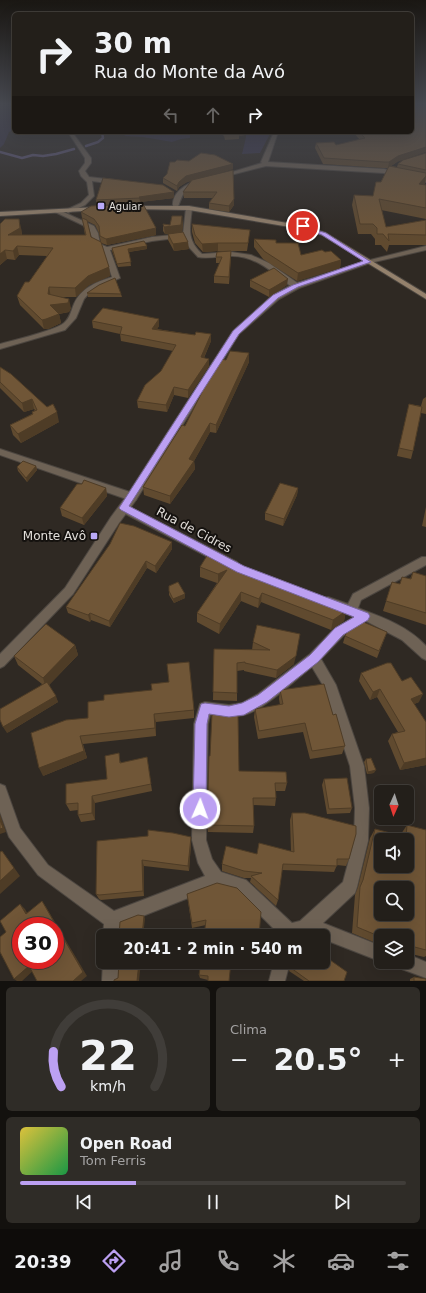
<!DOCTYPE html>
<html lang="pt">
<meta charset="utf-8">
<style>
:root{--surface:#231f1a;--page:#2f2c27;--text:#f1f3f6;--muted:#a3a2a2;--line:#403d39;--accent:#bca0f2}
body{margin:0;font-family:"DejaVu Sans",sans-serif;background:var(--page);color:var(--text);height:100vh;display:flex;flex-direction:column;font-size:15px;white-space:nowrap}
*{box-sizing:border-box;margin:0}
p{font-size:13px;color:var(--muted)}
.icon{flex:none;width:22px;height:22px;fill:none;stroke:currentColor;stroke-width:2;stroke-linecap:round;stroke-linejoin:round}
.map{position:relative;height:981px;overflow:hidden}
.details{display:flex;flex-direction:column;gap:6px;padding:6px;background:#13110e;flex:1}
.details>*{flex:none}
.hud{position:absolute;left:12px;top:12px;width:402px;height:122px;border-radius:6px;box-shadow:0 4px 16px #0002,0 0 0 1px var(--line);background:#231f1a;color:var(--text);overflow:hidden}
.needle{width:26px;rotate:183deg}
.tools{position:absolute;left:374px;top:785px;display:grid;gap:8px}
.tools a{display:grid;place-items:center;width:40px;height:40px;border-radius:6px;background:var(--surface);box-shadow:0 4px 16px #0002,0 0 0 1px var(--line);font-size:20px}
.speed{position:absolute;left:12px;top:917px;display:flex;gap:8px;font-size:20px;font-weight:700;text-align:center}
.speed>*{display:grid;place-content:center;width:52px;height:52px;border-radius:50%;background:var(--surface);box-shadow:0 4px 16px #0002,0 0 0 1px var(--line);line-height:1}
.speed .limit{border:6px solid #d22;background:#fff;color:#111}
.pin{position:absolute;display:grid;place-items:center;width:34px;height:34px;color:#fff;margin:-17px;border:2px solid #fff;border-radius:50%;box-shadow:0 1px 4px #0007}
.me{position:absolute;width:44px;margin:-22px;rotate:2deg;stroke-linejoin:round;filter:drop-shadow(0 0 3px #0008)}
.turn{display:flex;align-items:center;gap:14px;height:84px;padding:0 16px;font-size:18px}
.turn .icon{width:52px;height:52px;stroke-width:2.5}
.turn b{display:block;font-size:28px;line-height:34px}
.lanes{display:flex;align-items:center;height:38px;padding:0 16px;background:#0003;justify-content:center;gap:20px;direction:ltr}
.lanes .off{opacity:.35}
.big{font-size:30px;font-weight:800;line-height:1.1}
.details .widget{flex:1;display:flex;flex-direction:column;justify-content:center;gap:6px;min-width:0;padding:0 14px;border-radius:6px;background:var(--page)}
.details .dial{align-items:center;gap:0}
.dial svg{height:104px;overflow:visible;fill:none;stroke:var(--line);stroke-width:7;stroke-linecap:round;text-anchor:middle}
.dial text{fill:var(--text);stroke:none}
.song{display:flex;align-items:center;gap:12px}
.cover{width:48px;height:48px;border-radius:6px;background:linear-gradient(135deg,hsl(50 70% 55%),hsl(140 70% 35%))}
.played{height:4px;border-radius:2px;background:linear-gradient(90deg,var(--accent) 30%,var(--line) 30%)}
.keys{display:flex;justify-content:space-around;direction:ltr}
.heat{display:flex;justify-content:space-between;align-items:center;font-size:22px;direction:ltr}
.details .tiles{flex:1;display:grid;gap:6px;grid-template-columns:1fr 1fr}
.widget:last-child{grid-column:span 2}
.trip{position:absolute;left:96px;top:929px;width:234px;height:40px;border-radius:6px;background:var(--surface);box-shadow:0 4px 16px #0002,0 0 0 1px var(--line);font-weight:800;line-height:40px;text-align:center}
.tabs{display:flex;height:64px;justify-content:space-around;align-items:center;background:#0e0c0a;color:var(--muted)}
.tabs .icon{width:28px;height:28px}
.tabs .active{color:var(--accent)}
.tabs b{font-size:18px;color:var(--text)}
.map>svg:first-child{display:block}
.green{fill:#38334c}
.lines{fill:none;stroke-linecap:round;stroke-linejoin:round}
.stream{stroke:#615a7e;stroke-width:2.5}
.minor-casing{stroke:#4c4640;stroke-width:2}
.tertiary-casing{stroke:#4c4640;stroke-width:2}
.secondary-casing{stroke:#4c4640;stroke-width:2}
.minor{fill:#6e6255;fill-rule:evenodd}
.tertiary{fill:#6e6255;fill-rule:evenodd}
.secondary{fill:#94816c;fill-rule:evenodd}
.wall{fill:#604a2f}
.shaded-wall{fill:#4e3c26}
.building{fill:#705637;stroke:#4e3c26;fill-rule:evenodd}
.route{fill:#bca0f2;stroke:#7a689d}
.poi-dot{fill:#baaaf7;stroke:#15120f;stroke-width:1.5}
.labels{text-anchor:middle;stroke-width:4;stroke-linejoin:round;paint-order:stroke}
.far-poi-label{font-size:10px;fill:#e3dfdb;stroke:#15120f;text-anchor:start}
.street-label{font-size:12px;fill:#e3dfdb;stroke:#15120f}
.poi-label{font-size:12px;fill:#e3dfdb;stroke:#15120f;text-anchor:end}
</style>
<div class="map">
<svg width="426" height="981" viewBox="0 0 426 981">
<rect width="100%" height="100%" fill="#2f2923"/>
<path class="green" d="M0,105H14V130L9,132L4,144L0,148Z
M130,132H187L190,135V138L181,139L172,142L143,137L124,136Z
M246,132H271L260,153L242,154L246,137Z"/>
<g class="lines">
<path class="stream" d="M86,146L98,142L103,138L102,132
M0,152L22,158L33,155L43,156L56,154L74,149"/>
<defs>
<path id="minor" d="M68,132H72L91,158V163L85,171L89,177L115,180L118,182L115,184L92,181L94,196L85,205L68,213L65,211L66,210L81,203L89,195L87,182L81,176L79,171L85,163V158Z
M274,132H278L268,162L384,169L426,178V182L384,173L266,166L219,178V176L262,163L261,162Z
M202,179L204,180V182C186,186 184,190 178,207L173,208C171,191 188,183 202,179Z
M189,206L192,208C190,228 186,239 202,254L231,252L251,255L269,263L299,284V288H293C274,274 257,256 232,256C221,256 208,259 198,257L187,245L184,237L152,241L110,250L120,278L99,287L90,292L84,299L76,318L65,330L0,349V344C14,340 54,331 64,323C70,318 71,311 74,304C81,288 96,282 112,277L103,250L94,245L89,228L55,212V210H59L94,226L98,233L100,244L107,247L152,237L183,234L186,208Z
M0,449L136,494L137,497L136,500L132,501L0,455Z
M124,504L237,562L239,565L237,568L233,569L229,568L120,511L119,508L120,505Z
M422,557H426V565L361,600L358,608C382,617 408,626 426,646V660L422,658L402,640L366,621L343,636L321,659L336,685L364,766L369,808L368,841L357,887L355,893L323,923L381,946L382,962L323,939V936H281L237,892L216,887L120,925L119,936H103L104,924L38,875L9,837L0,812V784L5,786L20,828L48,865L114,911L205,876L198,863L192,840L194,724L200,704L205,702L229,705L242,703L258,694L310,654L335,628L354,617L324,605L322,602L324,599L328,597L348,604L353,594ZM312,667L324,687L350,766L355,808L354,841L343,882L300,921L292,923L246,880L221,872L212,859L206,840L208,724L210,715C221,716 232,718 244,715C264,710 295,680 312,667Z
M407,954L426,962V978L399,968L397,962H407Z
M103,961L119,962L118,981H102Z
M274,962H290L285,981H269Z"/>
<path id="tertiary" d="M426,246V250L370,263L299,288L279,299L239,334L136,500L119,523L73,594L4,666L0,668V654L65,588L111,517L128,494L233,331L273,295L293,284L366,261Z"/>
<path id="secondary" d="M130,206H189L305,226L326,233L426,294V299L322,235L302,229L189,210L132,209L130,208Z
M98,207L100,208V210L0,216V212Z"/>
</defs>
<use href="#minor" class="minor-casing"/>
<use href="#tertiary" class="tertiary-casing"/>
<use href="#secondary" class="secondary-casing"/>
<use href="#minor" class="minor"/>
<use href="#tertiary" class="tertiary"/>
<use href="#secondary" class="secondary"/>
</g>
<path class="wall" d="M219,132H245V135L239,136V139L225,140L224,136Z
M353,132H412L397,162L391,166L397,167L398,164L426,153V181L424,185H426V219L381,210L386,227L426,220V245H389L387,252L381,245H375V239L371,234H358L352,205L354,195L373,196L381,182L388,168H383L323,164L315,148L316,143L336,145L360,140Z
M233,169L187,182L179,187L177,191L163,183V178Z
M192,180L234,199V205L229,212L209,209V203L213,198H184L183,192Z
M174,192V198L140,202V204L97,205L96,200Z
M81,212L156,228V235L107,245L101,243L99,233L95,225L87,221L91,237L109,267L110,276L89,285L76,297H60L71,308L69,312L59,314L61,323L48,329H44L20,305L17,296L29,282L47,256L19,255L15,260L7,259L0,265V224L21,228L22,235H85Z
M183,223L182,232L165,234L163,231V224L170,225Z
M192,224L249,238L247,251H231L229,284L214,283V276L220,263H216V257L229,251H218L203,252L195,243L192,232Z
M168,234L189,249L174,251L168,240Z
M254,239L276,243L301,255L341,260L340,268L297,281L263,259L254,247Z
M147,246V249L129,252L131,266L118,267L112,251V248Z
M250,280L287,285L269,297L250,287Z
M87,293L121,294L122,297H88Z
M159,319V326L157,329L195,335L211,334V341L204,358L209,366L188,398L174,395L167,412L138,408L137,401L161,371L173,351L121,341L120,334L93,328L92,321Z
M249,353V362L216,433L210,432L194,461L195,469L170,504L144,495L143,487L185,426L200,397V391L226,360Z
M0,367L59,422L21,443L13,435L10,425L32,414V412L35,410L34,409L24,412L0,388Z
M426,397V414L421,413L413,451L411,459L397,456L409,404L421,406L423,399Z
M36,466L37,470L27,482L18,471L17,467Z
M106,488L107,496L84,525L62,516L60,508Z
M298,488L297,495L283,526L265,520V513Z
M426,507V527L422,526Z
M172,542V549L156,573L147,568L110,627L91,620L90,622L68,613L66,607Z
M200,567L341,609L346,611L344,621L331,630L261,602L258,608L241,601L219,634L197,622V613L217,583L200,577Z
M413,572L426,576V625L383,611L392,582L400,584L402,577L410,579Z
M169,586L185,598L174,603L169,595Z
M257,625L294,664L276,678L244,671V670L237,671V701L213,700L214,649L252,650L253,642Z
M387,632L377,658L343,643L345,636Z
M75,645L78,655L49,685L58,702L7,733L42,684L18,665L14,656Z
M361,673L402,681L419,702L414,704L426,765L400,770L388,741L392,734L398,732L377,697L370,700L359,681Z
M280,690L333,715L345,746L342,754L310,759L303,732L258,739L254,717L255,709L280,705L279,699Z
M194,710V718L156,722V736L83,744L87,758L43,776L88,718Z
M147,757L152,791L95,803V820L81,822L78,815V810L70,811L66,804L107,779L121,761V763Z
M366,759L374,773L367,774L364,762Z
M239,771L287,783L285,791H276V798L275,806L253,805L254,826L253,833L208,832L207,825Z
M324,779L352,808L350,813L327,814L322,785Z
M292,813L349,859L346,866L337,865L334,872L282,870L278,900L276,906L250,882L251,878H244L222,871V864L257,854L291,852L290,820Z
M407,825L426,950V956L424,957L407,953V936H381V945L352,933L355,895L358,887L370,838L375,829L401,836V834Z
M191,837V843L189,871L144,866V896L101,900L99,899L96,894L97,841Z
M187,894L259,936L206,925L192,928Z
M231,962L208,980L200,978L199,975Z
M238,962H257L256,965Z
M293,962H323L344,981H304L289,971Z
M414,977L426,981H410V979Z"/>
<path class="shaded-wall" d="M52,132H67L52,134Z
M237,132H245V135L239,136V133Z
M294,132H304L294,134Z
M426,147V152L397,162L388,168L389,162L398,156Z
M233,164V169L187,182L179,187L177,191V186L179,182L186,176Z
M426,176L425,183L416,194L419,184Z
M174,192V198L140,202L139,197Z
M234,199V205L229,212V206Z
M182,216L183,223L182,232L165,234L164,227L181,225Z
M19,219L21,228L22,237L8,235Z
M156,228V235L107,245L106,239Z
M188,242L189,249L174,251L173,244Z
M218,243V251L203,252L202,244Z
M17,246L19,255L15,260L13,251Z
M147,246V249L128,252V249Z
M5,250L7,259L0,265V254Z
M231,251V258L229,284V277Z
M341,260L340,268L297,281L298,273Z
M109,267L110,276L89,285L76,297L75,288L88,276Z
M288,279L287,285L269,297V290Z
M49,287L51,297L48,294Z
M69,299L71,308L69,312L52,315L50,305Z
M59,314L61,323L48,329H44L42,320Z
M159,319V326L153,336L152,329Z
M211,334V341L201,364V357Z
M249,353V362L216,433V425Z
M209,359V366L188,398V390Z
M174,387V395L167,412L166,405Z
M32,399L34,409L24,412L22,403Z
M57,412L59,422L21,443L18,434Z
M210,423V432L193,463L194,461L195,469L170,504V496L189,459Z
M36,466L37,470L27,482L26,478Z
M106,488L107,496L84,525L82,518Z
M298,488L297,495L283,526L284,519Z
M172,542V549L156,573L155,566Z
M146,561L147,568L110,627L109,621Z
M227,570L218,584V574Z
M241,592V601L219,634L220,624Z
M262,593L261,602L258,608L259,599Z
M185,594V598L174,603L173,599Z
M342,605L339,614L346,611L344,621L331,630L333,620Z
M90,613L91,620L90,622L88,615Z
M75,645L78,655L46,688L43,678Z
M296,656L294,664L276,678L277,670Z
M380,689L377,697L370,700L373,692Z
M423,694L419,702L408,707L411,699Z
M56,696L58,702L7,733L3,727Z
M154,714L156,722V736L155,728Z
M80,736L87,758L43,776L39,768Z
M426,758V765L400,770L404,763Z
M376,770L374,773L367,774L368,772Z
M92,796L95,803V820L92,813Z
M0,814L6,832L0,834Z
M191,837V843L189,871L188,866Z
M2,851L8,859L20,876L0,894V881Z
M142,860L144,866V896L143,891Z
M42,901L46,907L87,976L81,981H73Z
M20,904L25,909L31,920L26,914Z
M144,916L145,919L143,936H142Z
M139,962H141L139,981H137Z
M29,966L34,970L22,981H17L14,979Z"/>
<path class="building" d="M412,105H426V147L398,156L389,162H384L324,158L316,143L334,142L336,145L365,138L359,132H412Z
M224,132H238L239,133L225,134Z
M201,153L215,155L233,164L186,176L179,182L177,186L163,178L167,174L170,162H175L177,160L189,161Z
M426,153V170L398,164L403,160Z
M389,166L426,173V176L419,184L426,185V208L379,199L386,227L426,220V235L388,234L389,241L383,234H377V228L373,224H360L354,195L373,196L376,182H381Z
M233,170L234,199L229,206L209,203L217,192H183L192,180Z
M103,178L163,185L174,192L139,197L140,198L96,200Z
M143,204L156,228L106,239L100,236L99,226L94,219L81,212L91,206Z
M172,216H182L181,225L164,227L163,224L170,225Z
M82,218L87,220L91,237L101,242L109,267L88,276L75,288L49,287L48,294L69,299L68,303L50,305L59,314L46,319L42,320L17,296L25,282H29L53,248L17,246L13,251L5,250L0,254V224L5,219H19L20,228L8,235H86Z
M192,224L250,230L248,243H218L202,244L195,235Z
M183,232L188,242L173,244L168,234Z
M254,239L276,240V243H298L301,255L322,250L325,252L331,251L341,260L298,273L264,251Z
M144,241L147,246L128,249L131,262L117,264L112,248Z
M231,251L229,277L214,276L222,257H216L217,252Z
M274,268L288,279L269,290L250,280Z
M115,278L121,294L87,293L99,285Z
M103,308L159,319L152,329L195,335L196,332L211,334L201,357L209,359L188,390L174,387L166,405L137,401L145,385L161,371L176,345L120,334L122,327L92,321Z
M230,351L249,353L216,425L210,423L189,459L194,461L170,496L143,487L182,425L185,426L202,392L200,391L220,359L226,360Z
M0,367L11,374L47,407L53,404L57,412L18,434L10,425L33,414L32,412L37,410L32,399L22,403L0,382Z
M409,404L422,407L413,451L399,448Z
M23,461L36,466L26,478L17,467Z
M84,480L106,488L82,518L60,508L77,484H82Z
M280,483L298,488L284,519L265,513Z
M120,523L134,526L172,542L155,566L146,561L109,621L90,613L88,615L66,607L110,544Z
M208,554L342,605L340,609L346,611L333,620L262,593L259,599L241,592L220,624L197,613L227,570L218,574L200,567Z
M413,572L426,576V613L386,601L392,582L400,584L402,577L411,579Z
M178,582L185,594L173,599L169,591V586Z
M361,621L387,632L379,651L345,636L348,629Z
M46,624L75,645L43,678L14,656Z
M257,625L300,634L296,656L277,670L245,663V662L237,663V693L213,692L214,649L270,650L253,642Z
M189,662L194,710L154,714L155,728L80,736L84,751L39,768L31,733L66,720L88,718V702L104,700V695L152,690L151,684L169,682L167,664Z
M387,663H391L402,681L411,677L423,694L411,699L426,722V758L404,763L392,734L405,731L380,689L373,692L361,673Z
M47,682L56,696L3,727L0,720V709Z
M324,684L333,715L336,714L345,746L312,751L305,723L259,731L255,709L283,704L280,690Z
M212,714L238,715L239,771L286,772L287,783H275L276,798H253L254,826L207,825L209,756H210Z
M119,753L120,763L147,757L151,784L92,796V813L78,815V803L66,804V784L107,779L105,756Z
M371,758L376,770L368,772L366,759Z
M347,778L352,808L329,809L324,779Z
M292,813H305L356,826V834L349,859H337V866L283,864L278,900L251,876L262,873L244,871L222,864L226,846L257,854L259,843L294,852Z
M0,820L3,828L0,829Z
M407,825L426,830V950L407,945V936H381V937L357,927L360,887L363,880L375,829L406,837ZM381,840H407V866H381ZM381,888H407V914H381Z
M148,830L173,833L191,837L188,866L142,860L143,891L99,895L96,894L97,841L148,836Z
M2,851L14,868L0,881V852Z
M217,883L237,888L261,912L259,936H204L206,920L192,923L187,894Z
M42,901L83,972L73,981H37L29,966L14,979L0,952V937L6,932L0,921L20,904L26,914ZM21,926H55V960H21Z
M138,915L144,916L142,936H119L120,922Z
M323,955L347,972L344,981H309L291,968L293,962H323Z
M119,962H139L137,981H114V980L118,978Z
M201,962H231L229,981H208V976L199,975Z
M414,977L426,979V981H414Z"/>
<linearGradient id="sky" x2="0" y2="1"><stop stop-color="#1a1713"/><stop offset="0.43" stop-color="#474950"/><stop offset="1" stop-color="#474950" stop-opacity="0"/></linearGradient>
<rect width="426" height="242" fill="url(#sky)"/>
<path class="route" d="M301,225L326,233L371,262L298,287L278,298L239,334L129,506L244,566L368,613L370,616L368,620L343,635L318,662L267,702L244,715L229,717L209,714L207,724L206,809L204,814L200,816L195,814L193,809L195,724L201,704L205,703L229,706L242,703L258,695L310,655L335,628L354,617L237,572L121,510L119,508L233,331L273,295L293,285L363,261L322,235L301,228Z"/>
<g class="poi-dot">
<rect x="97" y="202" width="8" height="8" rx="2"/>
<rect x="90" y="532" width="8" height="8" rx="2"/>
</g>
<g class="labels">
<g class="far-poi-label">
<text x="109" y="210">Aguiar</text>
</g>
<g class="street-label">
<text transform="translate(194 530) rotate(28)" y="4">Rua de Cidres</text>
</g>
<g class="poi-label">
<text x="86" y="540">Monte Avô</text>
</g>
</g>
</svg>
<div class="tools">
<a><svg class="needle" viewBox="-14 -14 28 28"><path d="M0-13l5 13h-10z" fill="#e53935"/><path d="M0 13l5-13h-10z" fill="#a3a2a2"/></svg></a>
<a><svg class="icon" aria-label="sound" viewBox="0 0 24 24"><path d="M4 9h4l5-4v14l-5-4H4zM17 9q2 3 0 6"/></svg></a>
<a><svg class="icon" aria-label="search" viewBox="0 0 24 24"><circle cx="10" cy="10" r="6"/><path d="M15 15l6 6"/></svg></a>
<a><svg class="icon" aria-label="layers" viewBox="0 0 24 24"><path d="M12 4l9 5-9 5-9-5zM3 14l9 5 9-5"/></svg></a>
</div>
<div class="speed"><div class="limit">30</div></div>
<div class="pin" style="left:303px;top:226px;background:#d93025"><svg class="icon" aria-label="arrive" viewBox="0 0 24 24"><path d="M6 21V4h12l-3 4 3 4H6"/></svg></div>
<svg class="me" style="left:200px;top:809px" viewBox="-20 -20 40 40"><circle r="17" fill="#bca0f2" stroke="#fff" stroke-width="3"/><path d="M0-11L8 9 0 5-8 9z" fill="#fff"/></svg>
<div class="trip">20:41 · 2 min · 540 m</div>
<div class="hud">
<div class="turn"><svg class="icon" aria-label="right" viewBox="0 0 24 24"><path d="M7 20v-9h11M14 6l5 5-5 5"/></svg><div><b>30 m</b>Rua do Monte da Avó</div></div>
<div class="lanes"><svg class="icon off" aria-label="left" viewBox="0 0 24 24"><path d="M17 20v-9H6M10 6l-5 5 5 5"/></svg><svg class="icon off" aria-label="ahead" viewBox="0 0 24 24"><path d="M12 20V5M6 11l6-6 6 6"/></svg><svg class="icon" aria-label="right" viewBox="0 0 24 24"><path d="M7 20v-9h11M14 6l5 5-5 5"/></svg></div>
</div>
</div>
<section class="details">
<div class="tiles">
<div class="widget dial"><svg viewBox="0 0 100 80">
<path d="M14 69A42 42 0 1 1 86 69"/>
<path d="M14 69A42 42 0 0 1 8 42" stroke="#bca0f2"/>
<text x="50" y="56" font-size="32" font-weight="700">22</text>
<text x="50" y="72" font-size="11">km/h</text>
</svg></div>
<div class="widget"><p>Clima</p>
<div class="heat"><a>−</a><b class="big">20.5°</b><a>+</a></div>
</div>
<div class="widget">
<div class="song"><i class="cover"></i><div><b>Open Road</b><p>Tom Ferris</p></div></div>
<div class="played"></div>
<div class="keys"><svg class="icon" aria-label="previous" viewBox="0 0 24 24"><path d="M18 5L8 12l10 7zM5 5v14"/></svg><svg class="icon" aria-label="pause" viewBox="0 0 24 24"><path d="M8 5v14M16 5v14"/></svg><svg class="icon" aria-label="next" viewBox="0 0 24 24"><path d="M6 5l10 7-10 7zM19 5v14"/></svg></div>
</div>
</div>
</section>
<nav class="tabs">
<b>20:39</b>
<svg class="icon active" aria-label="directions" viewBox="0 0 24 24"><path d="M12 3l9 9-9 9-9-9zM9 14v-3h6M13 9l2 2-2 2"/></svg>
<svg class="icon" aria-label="music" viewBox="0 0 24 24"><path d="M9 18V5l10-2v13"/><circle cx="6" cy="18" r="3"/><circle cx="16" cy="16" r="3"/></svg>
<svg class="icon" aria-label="phone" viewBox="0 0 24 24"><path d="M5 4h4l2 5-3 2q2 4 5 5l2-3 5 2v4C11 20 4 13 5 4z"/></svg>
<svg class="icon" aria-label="climate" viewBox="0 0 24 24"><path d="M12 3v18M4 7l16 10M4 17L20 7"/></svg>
<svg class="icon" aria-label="car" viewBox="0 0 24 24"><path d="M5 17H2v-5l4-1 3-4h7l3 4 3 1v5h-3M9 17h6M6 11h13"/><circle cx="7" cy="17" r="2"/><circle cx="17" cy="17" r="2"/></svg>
<svg class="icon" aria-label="filters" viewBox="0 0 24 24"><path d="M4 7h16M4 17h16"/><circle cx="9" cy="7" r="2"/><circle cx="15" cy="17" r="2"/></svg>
</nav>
